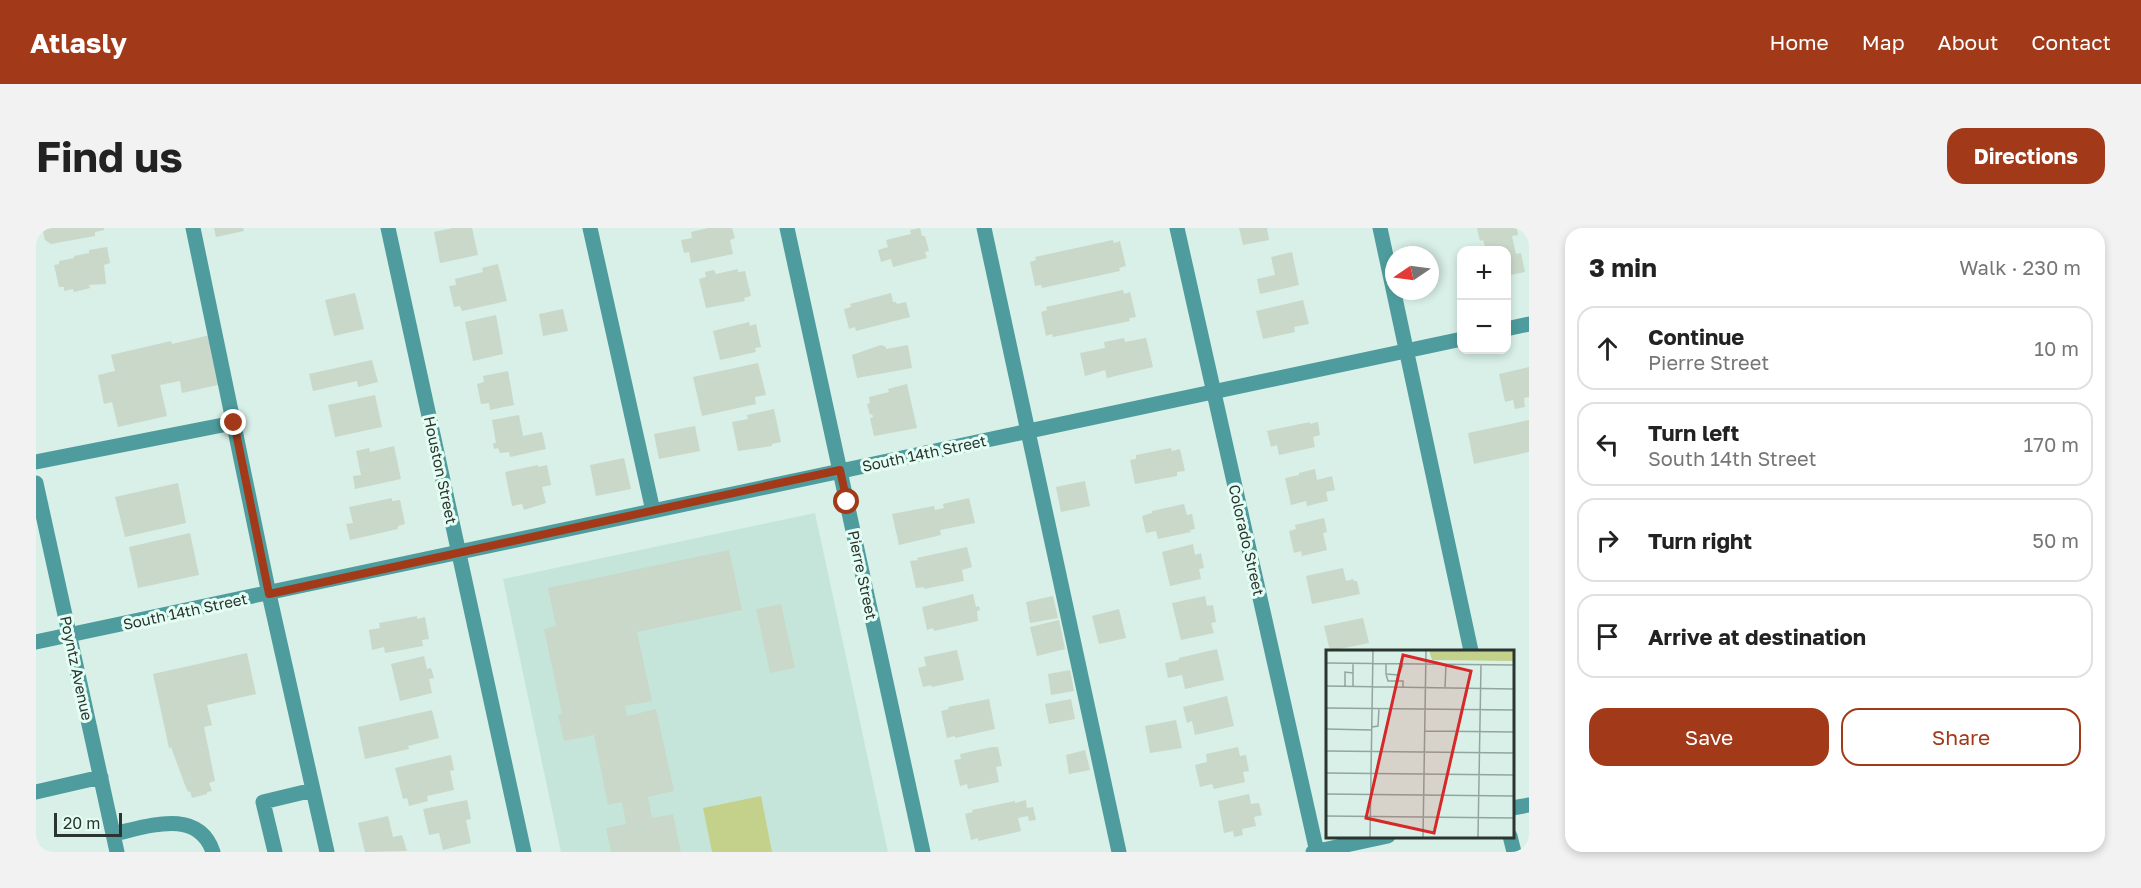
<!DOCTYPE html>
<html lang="en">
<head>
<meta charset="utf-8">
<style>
  :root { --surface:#fff; --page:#f2f2f2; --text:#222; --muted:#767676; --line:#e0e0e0; --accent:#a23a1a }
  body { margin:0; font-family:"Golos Text",sans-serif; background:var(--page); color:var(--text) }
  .controls { position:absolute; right:18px; top:18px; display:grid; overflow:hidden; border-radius:12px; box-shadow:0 3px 9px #0003 }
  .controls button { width:54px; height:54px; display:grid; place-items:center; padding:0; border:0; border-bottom:2px solid var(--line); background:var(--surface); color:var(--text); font:30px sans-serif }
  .compass { position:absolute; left:1349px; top:18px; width:54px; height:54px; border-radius:50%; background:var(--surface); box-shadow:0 3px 9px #0003; rotate:257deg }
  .scale { position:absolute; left:18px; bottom:15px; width:68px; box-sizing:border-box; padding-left:6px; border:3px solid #2a3430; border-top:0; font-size:16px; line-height:21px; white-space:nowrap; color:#2a3430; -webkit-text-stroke:4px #e5fef4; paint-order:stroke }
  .stop { position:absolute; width:18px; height:18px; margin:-14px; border:4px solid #a23a1a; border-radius:50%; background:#fff }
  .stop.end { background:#a23a1a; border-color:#fff; box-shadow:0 2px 6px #0008 }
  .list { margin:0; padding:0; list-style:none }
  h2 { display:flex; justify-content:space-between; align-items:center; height:78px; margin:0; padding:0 24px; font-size:26px }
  h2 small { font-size:20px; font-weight:400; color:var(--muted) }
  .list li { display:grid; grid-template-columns:39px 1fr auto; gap:18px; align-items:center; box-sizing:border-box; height:84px; margin:0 12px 12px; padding:0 12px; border:2px solid var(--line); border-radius:18px }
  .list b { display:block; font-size:22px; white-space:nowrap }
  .list p { margin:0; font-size:20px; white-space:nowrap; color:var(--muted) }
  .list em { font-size:20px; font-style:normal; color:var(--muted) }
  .actions { display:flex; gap:12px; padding:18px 24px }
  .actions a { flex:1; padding:14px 0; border:2px solid var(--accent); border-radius:18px; text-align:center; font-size:21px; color:var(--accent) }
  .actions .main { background:var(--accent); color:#fff }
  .icon { flex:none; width:33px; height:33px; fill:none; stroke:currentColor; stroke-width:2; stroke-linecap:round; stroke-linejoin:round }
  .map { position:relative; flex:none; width:1493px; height:624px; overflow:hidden; border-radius:18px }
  header { display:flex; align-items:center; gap:36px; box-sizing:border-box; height:84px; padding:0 30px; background:var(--accent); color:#fff }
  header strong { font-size:28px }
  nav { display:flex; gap:33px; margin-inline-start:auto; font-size:21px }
  .intro { display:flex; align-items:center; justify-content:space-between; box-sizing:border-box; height:144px; padding:0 36px }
  h1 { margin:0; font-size:42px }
  .button { padding:15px 27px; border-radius:18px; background:var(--accent); color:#fff; font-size:21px; font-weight:700 }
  main { display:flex; gap:36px; padding:0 36px }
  aside { flex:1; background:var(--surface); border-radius:18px; box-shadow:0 3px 9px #0003 }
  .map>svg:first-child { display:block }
  .built { fill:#c6e5da }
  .green { fill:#c4d18b }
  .building { fill:#c9d8c8 }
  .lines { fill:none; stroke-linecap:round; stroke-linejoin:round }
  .minor { stroke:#4e9c9d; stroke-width:15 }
  .route { stroke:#a23a1a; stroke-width:8 }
  .labels { text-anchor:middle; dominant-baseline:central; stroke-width:6; stroke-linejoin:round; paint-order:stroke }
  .street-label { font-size:15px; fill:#2a3430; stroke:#e5fef4 }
  .inset-road { fill:none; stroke:#92a59e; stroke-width:1.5 }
  .view { fill:#d62828; fill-opacity:0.15; stroke:#d62828; stroke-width:3 }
  .inset-edge { fill:none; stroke:#2a3430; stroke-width:3 }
</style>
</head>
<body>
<header>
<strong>Atlasly</strong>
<nav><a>Home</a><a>Map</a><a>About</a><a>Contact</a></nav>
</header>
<div class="intro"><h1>Find us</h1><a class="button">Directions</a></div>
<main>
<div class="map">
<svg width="1493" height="624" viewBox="0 0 1493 624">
  <rect width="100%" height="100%" fill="#d8f0e7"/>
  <path class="built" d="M779 285 852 624H525L467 351Z"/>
  <path class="green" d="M725 568 736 624H676L667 580Z"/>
  <path class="building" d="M10 0H68V2L59 4V8L15 16 9 12 7 4Z
    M178 0H207L208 3 180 9Z
    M417 0H436L442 27 404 35 398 4Z
    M672 0H696L699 10 694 12 697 26 655 35 653 24 648 25 645 12 656 10 655 4Z
    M884 0 886 8H889L893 23 889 24 891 30 857 39 855 31 845 34 842 22 852 19 850 12 875 6 874 2Z
    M1203 0H1231L1233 12 1207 17Z
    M1441 0H1481L1482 7 1476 8 1480 26 1485 25 1489 44 1470 48V22H1450L1447 12 1444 13Z
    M1077 12 1078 15 1084 13 1090 38 1083 40 1084 43 1006 60 1005 57 999 58 994 34 1000 32 999 29Z
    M71 19 74 35 68 37 70 56 53 57 54 60 38 64 37 61 28 63V59H23L18 37 23 36V33L38 30V28L53 25V22Z
    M1256 24 1263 57 1224 66 1221 51 1239 47 1235 29Z
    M462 36 471 73 426 83 424 78 418 79 413 58 420 57 419 51 447 44 446 40Z
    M702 41V44L709 43 715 68 708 70 709 73 670 80 663 51 670 49 669 44 678 42 680 46Z
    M1087 62 1088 66 1094 64 1100 89 1093 90 1094 93 1017 109 1016 106 1010 108 1005 84 1011 82 1010 79Z
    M319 65 328 101 298 108 289 72Z
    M855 65 857 74H860L861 76 870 74 874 89 820 103 819 99 813 101 808 81 815 79 814 76Z
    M1267 72 1273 96 1258 99 1259 104 1227 111 1220 83Z
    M527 81 532 103 507 108 503 86Z
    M460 87 467 126 437 133 429 94Z
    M713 94 714 98 720 96 725 119 719 120 720 124 684 132 677 103Z
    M174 107 186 156 146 165 144 153 124 157 131 188 82 199 76 174 68 176 62 147 79 143 75 127 135 113 136 116Z
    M1088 110 1089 114 1110 110 1117 139 1071 150 1069 142 1049 148 1044 125 1069 120 1068 114Z
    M845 117 850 119V121L872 117 876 140 821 150 816 127Z
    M336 132 342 154 322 159 321 153 277 163 273 146Z
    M722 135 730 167 719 169 720 176 666 188 657 149Z
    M1493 139V169L1488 170 1489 179 1479 181 1477 172 1469 174 1463 146Z
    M472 143 478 177 454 182 453 175 445 176 441 156 448 154 447 148Z
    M871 156 881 200 838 208 834 190 837 189 836 186 834 187 831 176 834 175 833 169 853 164 852 161Z
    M339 167 346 199 299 209 292 177Z
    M738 181 745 214 736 216V218L702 223 696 194 712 191 711 187Z
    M483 187 487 208 506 204 510 221 474 229 473 224 464 225 462 220 458 221 457 215H460L456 192Z
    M1493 192V224L1438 236 1432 205Z
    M1274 194V196L1282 194 1284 207 1277 209 1279 219 1243 227 1241 217 1235 219 1231 203Z
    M659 198 664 223 623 231 618 206Z
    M358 218 365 251 319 261 317 248 325 247 320 223 333 220 334 224Z
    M1135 220 1136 223 1144 221 1149 243 1141 244V248L1099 256 1094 232 1100 231V227Z
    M588 230 595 261 560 268 554 237Z
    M502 237V239L511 237 515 257 506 259 510 275 488 282 486 276 476 278 469 244Z
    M1279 241 1281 252 1296 248 1299 262 1290 264 1292 273 1271 278 1270 273 1255 277 1249 250 1263 247V245Z
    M1049 253 1054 278 1025 284 1020 259Z
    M142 255 150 295 89 309 79 269Z
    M356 270V273L364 272 369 296 362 298V301L314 312 310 296 317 295 313 279Z
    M933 270 939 295 904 302 905 307 863 317 856 286 898 278 899 282 908 280 907 276Z
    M1148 276 1151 287 1156 286 1159 301 1154 302 1155 304 1122 311 1120 303 1110 305 1106 288 1116 285V283Z
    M1288 290 1291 304 1287 305 1291 322 1266 328 1265 323 1258 325 1253 303 1260 301 1259 297Z
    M154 305 163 347 102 360 93 319Z
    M1157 316 1159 327 1165 325 1168 340 1163 341 1165 351 1134 358 1126 324Z
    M931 319 936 339 926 342 928 353 888 361V359L880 360 874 333 882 332 881 330Z
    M693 322 706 382 601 404 616 473 589 478 591 488 620 481 638 563 612 569 616 590 637 586 645 624H575L570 600 590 596 586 574 572 577 558 507 528 513 522 487 526 486 508 401 520 398 512 360Z
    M1307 340 1310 353 1318 351V353H1321L1324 366 1276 376 1270 348Z
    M937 366 940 379 943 378 944 382 941 383 942 393 898 403 897 400 891 402 886 379Z
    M1017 368 1022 390 994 395 990 374Z
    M1169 368 1171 378 1177 377 1180 394 1175 395 1178 405 1145 412 1136 375Z
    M745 376 759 440 734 445 720 381Z
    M1083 381 1090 410 1063 416 1056 388Z
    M381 388V391L389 389 393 411 386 412 387 418 349 425 348 419 336 422 333 402 344 400 343 395Z
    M1327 390 1333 415 1294 423 1288 398Z
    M1023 392 1029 421 1001 428 994 399Z
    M1181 421 1188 452 1149 461 1146 447 1132 450 1129 435 1143 432V430Z
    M921 422 928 452 896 459 895 457 887 459 882 440 890 438 888 429Z
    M211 425 220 466 171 477 176 497 168 499 179 553 173 555 176 563 171 564V566L156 570 154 563 152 564 149 557 135 519 133 520 117 446Z
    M388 428 391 441 395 440 398 450 393 451 396 465 364 473 355 436Z
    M1034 442 1038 463 1015 467 1012 446Z
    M1191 468 1198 498 1159 507 1156 493 1151 495 1147 479Z
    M953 471 959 501 919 510V508L911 510 905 483 913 481 912 479Z
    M1035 471 1039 491 1013 496 1009 476Z
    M396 482 403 510 372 518 373 521 329 531 322 499Z
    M1140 492 1146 520 1114 525 1109 498Z
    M956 519H962L966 538 960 539 963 554 932 561 931 556 924 558 918 532 925 531 924 526Z
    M1202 519 1204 528 1210 527 1213 543 1207 544 1209 554 1178 561 1176 556 1164 559 1159 537 1171 534 1170 526Z
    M1049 522 1054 542 1033 546 1030 527Z
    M415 527 418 542 414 543 418 562 391 568 392 573 373 578 371 570 367 571 359 540Z
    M1213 566 1215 576 1223 575 1226 587 1218 589 1220 598 1206 601 1207 607 1198 609 1197 603 1188 605 1182 573Z
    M431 572 435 591 430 592 435 615 407 622 403 605 393 607 387 581Z
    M990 572 991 580 997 579 1000 592 993 593 992 588 982 590 985 603 942 613V610L935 612 929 586 937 584 936 582 979 573V575Z
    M352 588 357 609 366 607 371 623 329 624 322 595Z"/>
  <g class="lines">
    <path class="minor" d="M157 0 233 366 291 624
      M352 0 488 624
      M554 0 617 283
      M751 0 887 624
      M948 0 1083 624
      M1141 0 1281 624
      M1344 0 1435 423
      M1470 101 1493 96
      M0 234 197 195
      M0 255 81 624
      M0 414 1426 111
      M0 564 65 549
      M1476 580 1493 577
      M77 606C111 599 162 579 177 624
      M1474 608 1478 624
      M239 624 227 574 277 562
      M1277 624 1352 608"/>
  </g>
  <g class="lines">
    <path class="route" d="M198 195 233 366 804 242 811 274"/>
  </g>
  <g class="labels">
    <g class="street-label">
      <text transform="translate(888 225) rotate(-12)">South 14th Street</text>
      <text transform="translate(405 242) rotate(78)">Houston Street</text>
      <text transform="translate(1211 312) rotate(77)">Colorado Street</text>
      <text transform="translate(827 347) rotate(78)">Pierre Street</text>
      <text transform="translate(149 383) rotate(-12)">South 14th Street</text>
      <text transform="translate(41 440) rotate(78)">Poyntz Avenue</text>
    </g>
  </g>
  <g transform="translate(1290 422)">
    <rect width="188" height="188" fill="#d8f0e7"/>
    <path d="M103 0H187V11L106 10Z" fill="#c4d18b"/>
    <path class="inset-road" d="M0 13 188 15M60 14V24L73 25 77 14M60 24 62 31H77V37M0 36 188 39M27 36V14M19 37V22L27 23M119 37 120 15M0 58 188 60M46 77 52 76 53 58M0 79 46 80M99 81 188 82M0 101 188 103M0 123 188 125M0 144 188 146M0 166 188 168M44 187 47 0M97 187 100 0M152 187 155 15"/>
    <path class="view" d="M77 5 145 21 108 183 40 168Z"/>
    <rect width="188" height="188" class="inset-edge"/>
  </g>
</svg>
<div class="controls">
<button>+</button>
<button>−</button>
</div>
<svg class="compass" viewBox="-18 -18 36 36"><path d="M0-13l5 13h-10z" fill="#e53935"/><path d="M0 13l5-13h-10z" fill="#767676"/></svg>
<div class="scale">20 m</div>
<div class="stop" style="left:811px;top:274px"></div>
<div class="stop end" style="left:198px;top:195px"></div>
</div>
<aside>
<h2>3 min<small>Walk · 230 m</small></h2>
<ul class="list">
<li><svg class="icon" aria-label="ahead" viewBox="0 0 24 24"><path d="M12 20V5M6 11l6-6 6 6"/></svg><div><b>Continue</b><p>Pierre Street</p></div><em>10 m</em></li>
<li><svg class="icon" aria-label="left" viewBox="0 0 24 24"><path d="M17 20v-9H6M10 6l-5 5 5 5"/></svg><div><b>Turn left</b><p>South 14th Street</p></div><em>170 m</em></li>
<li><svg class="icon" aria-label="right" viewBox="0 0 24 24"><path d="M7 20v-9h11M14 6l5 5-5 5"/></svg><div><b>Turn right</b></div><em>50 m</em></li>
<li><svg class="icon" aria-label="arrive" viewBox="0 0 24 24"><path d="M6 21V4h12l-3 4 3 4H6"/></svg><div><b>Arrive at destination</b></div></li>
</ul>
<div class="actions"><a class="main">Save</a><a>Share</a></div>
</aside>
</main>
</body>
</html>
